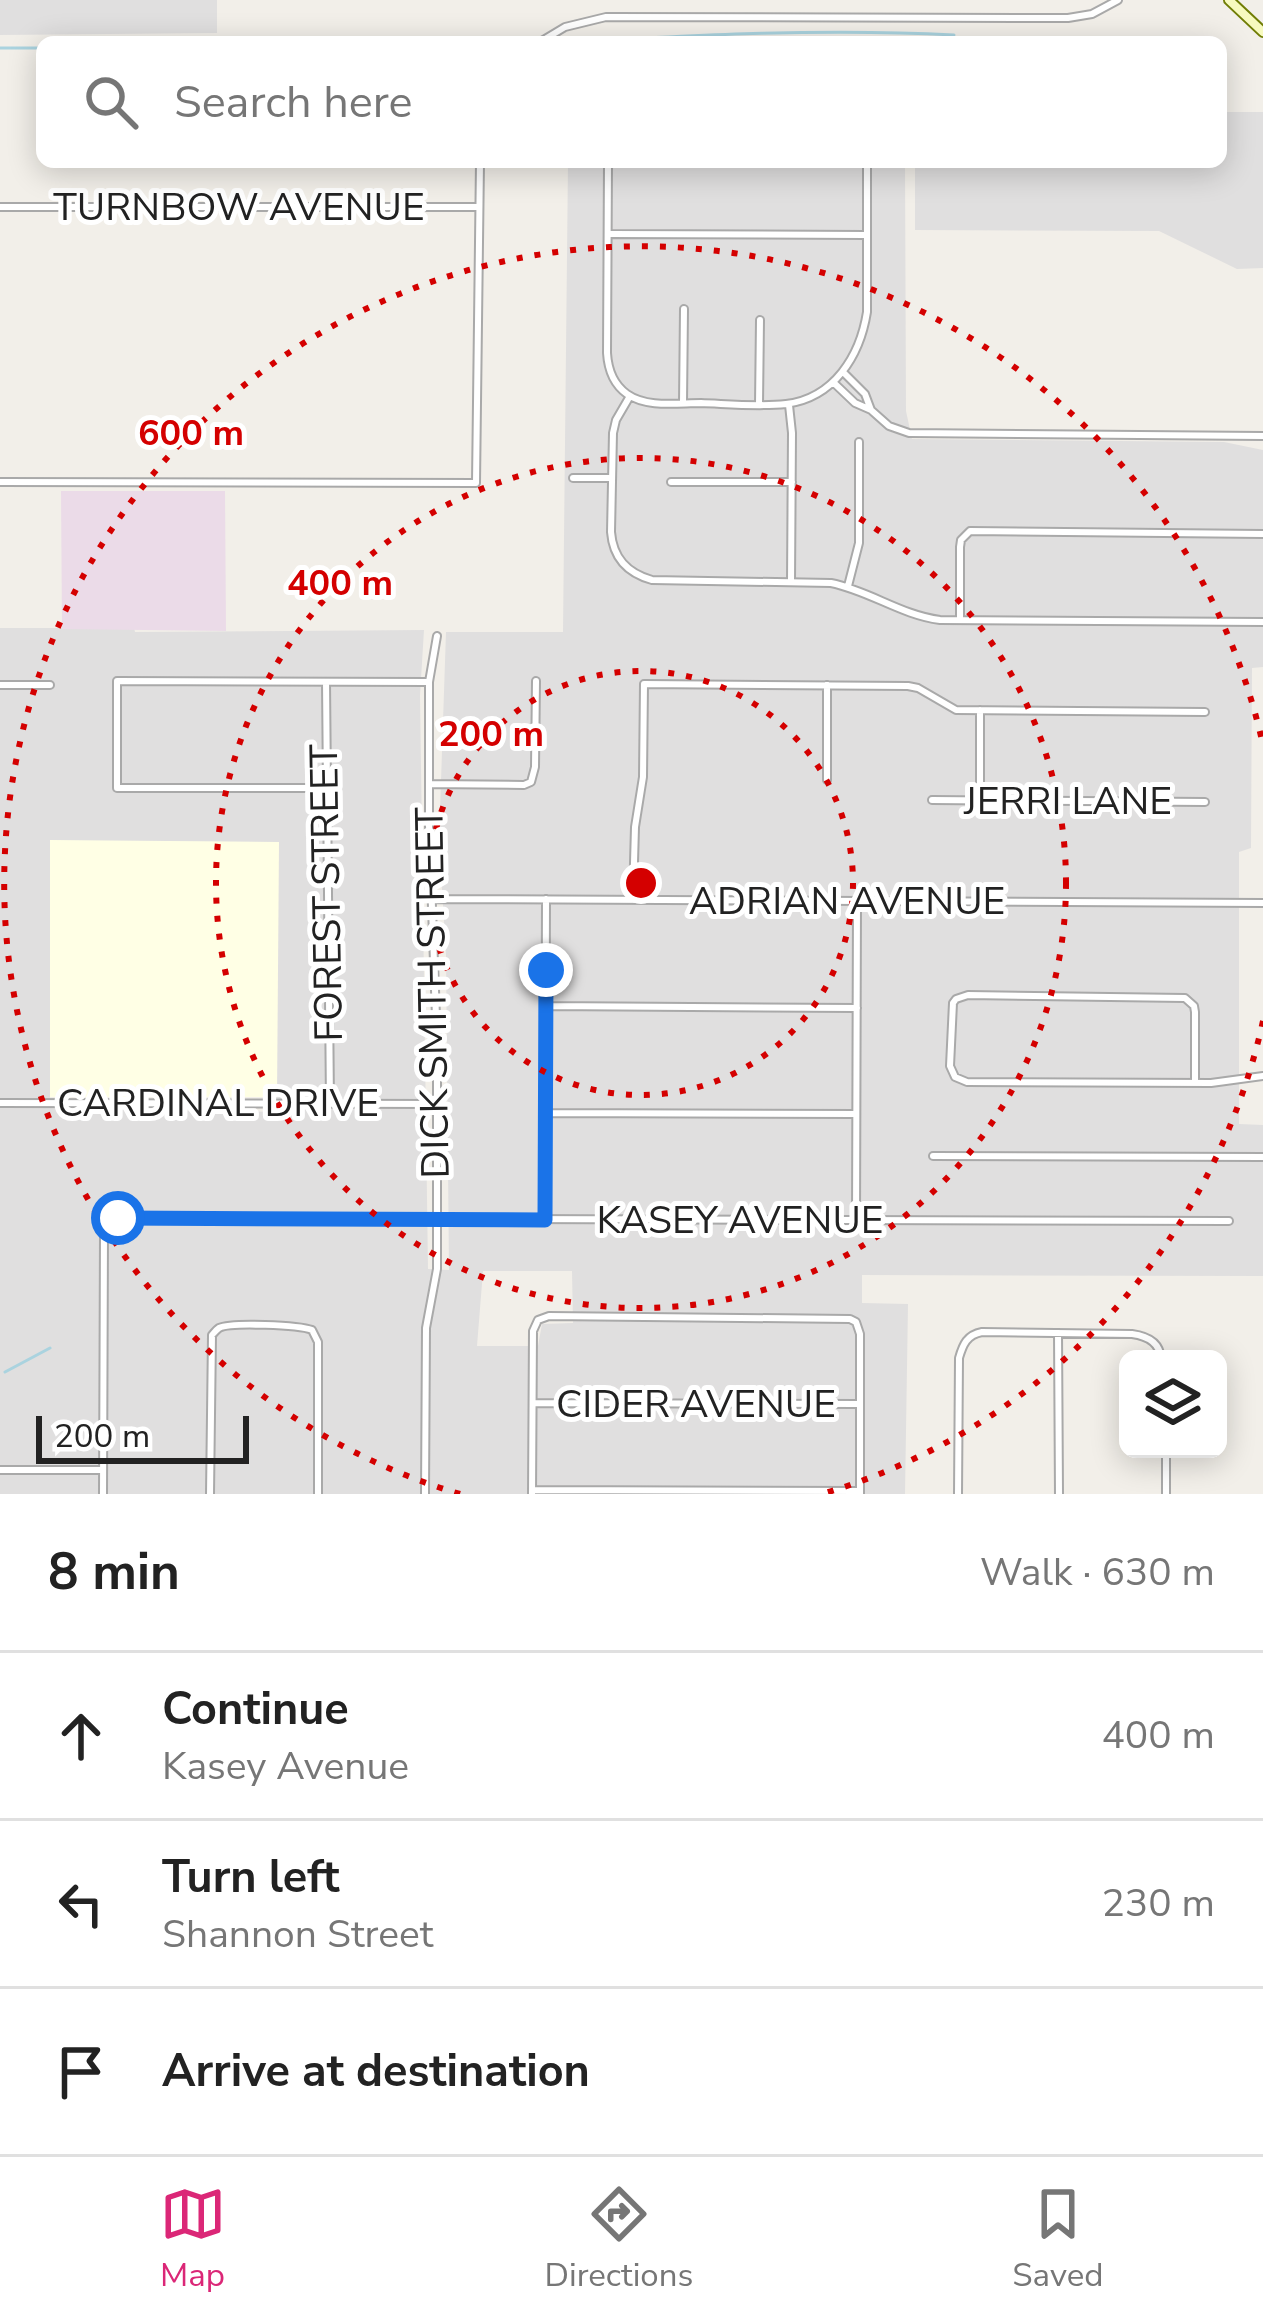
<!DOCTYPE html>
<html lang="en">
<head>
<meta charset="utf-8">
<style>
  :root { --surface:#fff; --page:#f6f6f6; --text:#222; --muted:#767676; --line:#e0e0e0; --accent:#db2777 }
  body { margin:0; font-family:"Nunito Sans",sans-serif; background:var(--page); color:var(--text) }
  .controls { position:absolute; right:36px; bottom:36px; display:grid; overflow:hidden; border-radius:18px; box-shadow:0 6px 30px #0003 }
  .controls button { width:108px; height:108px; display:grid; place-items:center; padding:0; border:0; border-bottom:3px solid var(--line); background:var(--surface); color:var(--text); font:60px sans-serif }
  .scale { position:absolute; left:36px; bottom:30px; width:213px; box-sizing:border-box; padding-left:12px; border:6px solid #222; border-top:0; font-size:33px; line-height:42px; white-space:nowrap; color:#222; -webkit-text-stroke:9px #fff; paint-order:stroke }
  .stop { position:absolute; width:36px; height:36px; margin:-27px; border:9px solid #1a73e8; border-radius:50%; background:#fff }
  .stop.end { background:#1a73e8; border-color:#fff; box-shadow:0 3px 12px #0008 }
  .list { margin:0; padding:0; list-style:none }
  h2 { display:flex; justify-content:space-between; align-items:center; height:156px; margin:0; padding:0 48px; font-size:51px }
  h2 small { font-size:39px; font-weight:400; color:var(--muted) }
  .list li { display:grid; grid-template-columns:78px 1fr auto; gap:36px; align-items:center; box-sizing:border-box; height:168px; padding:0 48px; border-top:3px solid var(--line) }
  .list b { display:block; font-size:45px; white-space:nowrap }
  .list p { margin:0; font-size:39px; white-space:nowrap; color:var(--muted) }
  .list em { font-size:39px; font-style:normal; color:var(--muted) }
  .icon { flex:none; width:66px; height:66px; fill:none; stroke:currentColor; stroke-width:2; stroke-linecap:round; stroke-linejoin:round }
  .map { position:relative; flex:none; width:1263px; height:1494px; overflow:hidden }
  .search { position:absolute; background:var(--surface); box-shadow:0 6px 30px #0003; left:36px; right:36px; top:36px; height:132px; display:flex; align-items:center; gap:30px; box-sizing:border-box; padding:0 42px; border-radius:18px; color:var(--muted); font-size:45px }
  .sheet { height:660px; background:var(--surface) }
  nav { display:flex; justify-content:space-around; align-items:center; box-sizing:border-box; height:168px; border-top:3px solid var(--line); background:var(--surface); font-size:33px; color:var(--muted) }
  nav a { display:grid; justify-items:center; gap:6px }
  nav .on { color:var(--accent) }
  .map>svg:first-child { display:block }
  .residential { fill:#e0dfdf; fill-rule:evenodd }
  .industrial { fill:#ebdbe8 }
  .education { fill:#ffffe5 }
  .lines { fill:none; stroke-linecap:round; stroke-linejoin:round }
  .stream { stroke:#aad3df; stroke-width:3 }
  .street-casing { stroke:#a9a9a9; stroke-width:10 }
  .secondary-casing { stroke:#707d05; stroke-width:12 }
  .street { stroke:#fff; stroke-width:6 }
  .secondary { stroke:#f7fabf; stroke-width:8 }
  .route { stroke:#1a73e8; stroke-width:15 }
  .ring { fill:none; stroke:#d40000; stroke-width:6; stroke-dasharray:6 12 }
  .labels { text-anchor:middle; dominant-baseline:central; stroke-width:10; stroke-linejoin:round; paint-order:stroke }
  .street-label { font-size:39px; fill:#222; stroke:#fff }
  .centre { fill:#d40000; stroke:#fff; stroke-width:6 }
  .ring-label { font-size:36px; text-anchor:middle; font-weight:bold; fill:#d40000; stroke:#fff; stroke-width:10; stroke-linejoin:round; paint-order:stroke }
</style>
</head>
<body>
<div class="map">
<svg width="1263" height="1494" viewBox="0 0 1263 1494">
  <rect width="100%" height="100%" fill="#f2efe9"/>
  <path class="residential" d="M0 0H217V33L0 35Z
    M1221 112H1263V268L1237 269 1159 231 915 230V162H1221Z
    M568 162H905L906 411 912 439 1224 442 1263 450V667L1252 668 1251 848 1239 852V1124L1263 1125V1276L862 1275V1303L908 1304 905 1494H0V628H134L135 632 424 630 420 695 428 1269 449 1270 446 954 439 841 446 632H563ZM50 841 278 842 276 1112 50 1108ZM483 1271H572L573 1323 542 1324 538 1346H477Z"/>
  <path class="industrial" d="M61 491H225L226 631 62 629Z"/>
  <path class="education" d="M50 840 279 842 277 1097H50Z"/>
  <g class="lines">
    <path class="stream" d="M569 42C697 35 826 28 954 35
      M0 48H42
      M5 1372 50 1348"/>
    <g class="street-casing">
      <path id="street" d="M540 42 565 27 606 17 1068 18 1092 14 1118 0
        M608 162 607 353C608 369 613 384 627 394 647 408 677 403 701 403 728 404 759 407 786 404 834 398 860 356 867 312V162
        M0 207H479
        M611 234 865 235
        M844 373 865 394 871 410
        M834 383 855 403 871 410 889 426 909 433 1263 436
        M630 396 616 420 613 433 611 532C613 558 627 573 652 580L831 583C870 591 901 615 940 620L1263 622
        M683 403 684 309
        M759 404 760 320
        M789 405 792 433 791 582
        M573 478H612
        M0 482 476 483 480 162
        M671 482H792
        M848 586 859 543V442
        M960 620V547L961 540 970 531 1263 534
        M326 682 330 1104
        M0 685H50
        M827 780V685
        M429 784 524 785 531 782 535 767 536 681
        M325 788H117V681L429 682
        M932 800 1205 802
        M980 801V710
        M633 898 635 827 643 777 644 684 908 686 918 688 956 710 1205 712
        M433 899 1263 903
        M546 1006 857 1008
        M1195 1082V1012L1194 1006 1185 998 968 995 956 999 953 1003 950 1066 955 1077 967 1082 1211 1083 1263 1076
        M0 1103 436 1104
        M546 1113 856 1114
        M933 1156 1263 1157
        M545 1219 546 899
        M856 1220 857 902
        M1058 1333 1059 1494
        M534 1403 860 1404
        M0 1470H103
        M534 1490 860 1491
        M103 1494 104 1234 108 1223 118 1218 1229 1221
        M210 1494 212 1335C214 1333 216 1330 219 1328 231 1322 299 1325 312 1330L318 1342V1494
        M425 1494 426 1328 437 1269V1044L429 826V682L437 636
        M532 1494 533 1331 538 1320 549 1316 850 1319 856 1322 860 1334V1494
        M958 1494 959 1358C963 1344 967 1335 982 1332L1132 1334C1147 1336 1160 1342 1161 1359
        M1166 1494V1449"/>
    </g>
    <g class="secondary-casing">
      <path id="secondary" d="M1229 0 1263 32"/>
    </g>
    <use href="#street" class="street"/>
    <use href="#secondary" class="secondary"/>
  </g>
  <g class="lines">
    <path class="route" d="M118 1218 545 1220 546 970"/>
  </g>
  <g class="ring">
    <circle cx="641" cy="883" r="212"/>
    <circle cx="641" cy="883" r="425"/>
    <path d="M1263 1021A637 637 0 0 1 822 1494M460 1494A637 637 0 1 1 1263 745"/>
  </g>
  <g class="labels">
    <g class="street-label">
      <text x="239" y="207">TURNBOW AVENUE</text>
      <text x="1068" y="801">JERRI LANE</text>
      <text transform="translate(327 893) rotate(-91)">FOREST STREET</text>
      <text x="847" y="901">ADRIAN AVENUE</text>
      <text transform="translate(433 993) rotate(-91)">DICK SMITH STREET</text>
      <text x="218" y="1103">CARDINAL DRIVE</text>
      <text x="740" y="1220">KASEY AVENUE</text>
      <text x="696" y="1404">CIDER AVENUE</text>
    </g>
  </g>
  <circle cx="641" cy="883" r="18" class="centre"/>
  <g class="ring-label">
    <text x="191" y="445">600 m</text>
    <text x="340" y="595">400 m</text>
    <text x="491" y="746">200 m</text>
  </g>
</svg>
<div class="controls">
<button><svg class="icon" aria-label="layers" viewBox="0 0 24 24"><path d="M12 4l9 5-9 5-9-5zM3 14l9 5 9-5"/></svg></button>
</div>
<div class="scale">200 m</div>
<div class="stop" style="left:118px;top:1218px"></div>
<div class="stop end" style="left:546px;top:970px"></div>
<div class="search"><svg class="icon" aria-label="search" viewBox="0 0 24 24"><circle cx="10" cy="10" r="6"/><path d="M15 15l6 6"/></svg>Search here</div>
</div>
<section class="sheet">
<h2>8 min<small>Walk · 630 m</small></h2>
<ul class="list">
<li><svg class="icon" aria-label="ahead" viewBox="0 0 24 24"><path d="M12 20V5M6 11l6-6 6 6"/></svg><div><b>Continue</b><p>Kasey Avenue</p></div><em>400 m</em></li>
<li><svg class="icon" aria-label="left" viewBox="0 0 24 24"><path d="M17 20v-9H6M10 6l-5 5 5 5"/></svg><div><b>Turn left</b><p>Shannon Street</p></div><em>230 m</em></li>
<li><svg class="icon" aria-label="arrive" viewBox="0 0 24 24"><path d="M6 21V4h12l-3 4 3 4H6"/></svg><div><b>Arrive at destination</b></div></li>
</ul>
</section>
<nav>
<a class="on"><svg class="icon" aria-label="map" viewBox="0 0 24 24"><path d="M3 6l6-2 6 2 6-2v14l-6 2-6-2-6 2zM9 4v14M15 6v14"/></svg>Map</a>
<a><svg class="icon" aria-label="directions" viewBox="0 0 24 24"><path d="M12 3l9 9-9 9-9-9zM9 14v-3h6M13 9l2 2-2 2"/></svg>Directions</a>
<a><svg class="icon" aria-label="saved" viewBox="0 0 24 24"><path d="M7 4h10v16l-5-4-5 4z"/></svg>Saved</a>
</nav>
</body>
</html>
